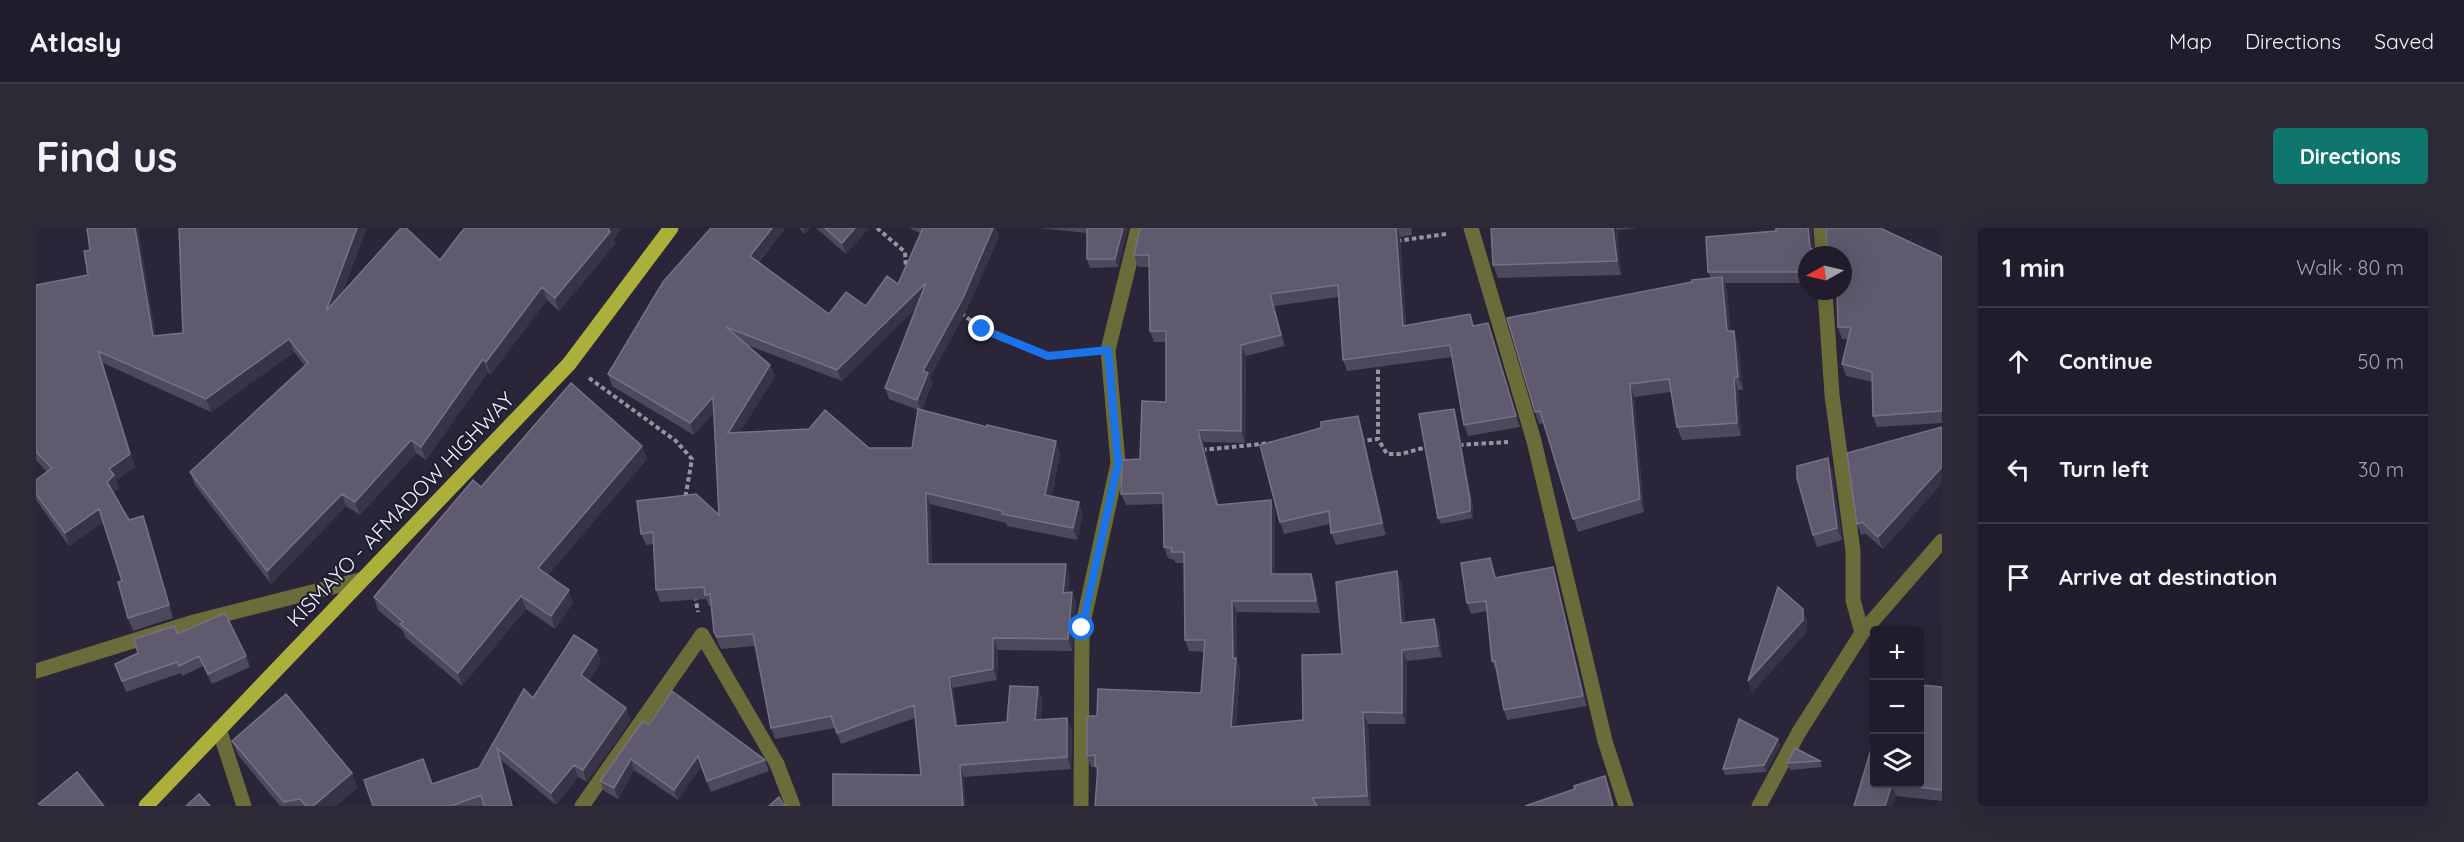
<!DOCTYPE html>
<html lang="en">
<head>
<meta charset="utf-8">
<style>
  :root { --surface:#201c2b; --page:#2d2937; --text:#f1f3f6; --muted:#a2a1a9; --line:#3d3a47; --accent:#0f766e }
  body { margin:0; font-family:Quicksand,sans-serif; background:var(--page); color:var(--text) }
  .controls { position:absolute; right:18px; bottom:18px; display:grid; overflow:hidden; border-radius:6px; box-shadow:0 6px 24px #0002 }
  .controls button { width:54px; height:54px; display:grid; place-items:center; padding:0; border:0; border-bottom:2px solid var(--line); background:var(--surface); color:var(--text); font:30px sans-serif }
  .compass { position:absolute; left:1762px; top:18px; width:54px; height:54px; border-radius:50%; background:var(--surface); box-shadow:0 6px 24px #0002; rotate:262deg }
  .stop { position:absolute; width:18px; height:18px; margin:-14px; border:4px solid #1a73e8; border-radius:50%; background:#fff }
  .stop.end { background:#1a73e8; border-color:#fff; box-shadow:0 2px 6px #0008 }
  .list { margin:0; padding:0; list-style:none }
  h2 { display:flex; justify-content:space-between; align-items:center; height:78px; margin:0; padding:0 24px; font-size:26px }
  h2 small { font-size:20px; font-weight:400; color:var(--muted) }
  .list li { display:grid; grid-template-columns:39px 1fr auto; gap:18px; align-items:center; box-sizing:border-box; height:108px; padding:0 24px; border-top:2px solid var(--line) }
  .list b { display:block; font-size:22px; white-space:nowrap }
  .list em { font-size:20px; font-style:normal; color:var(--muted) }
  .icon { flex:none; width:33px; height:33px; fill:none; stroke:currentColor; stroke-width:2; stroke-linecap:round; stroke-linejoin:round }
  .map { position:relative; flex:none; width:1906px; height:578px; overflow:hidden; border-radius:6px }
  header { display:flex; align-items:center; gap:36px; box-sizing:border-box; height:84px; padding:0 30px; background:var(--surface); border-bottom:2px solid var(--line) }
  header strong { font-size:28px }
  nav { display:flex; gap:33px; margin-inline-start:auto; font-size:21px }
  .intro { display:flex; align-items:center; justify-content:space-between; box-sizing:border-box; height:144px; padding:0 36px }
  h1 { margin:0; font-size:42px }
  .button { padding:15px 27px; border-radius:6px; background:var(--accent); color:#fff; font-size:21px; font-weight:700 }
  main { display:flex; gap:36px; padding:0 36px }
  aside { flex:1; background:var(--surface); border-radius:6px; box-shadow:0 6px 24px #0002 }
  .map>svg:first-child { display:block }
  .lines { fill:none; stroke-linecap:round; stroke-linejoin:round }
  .path { stroke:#9693a3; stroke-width:4; stroke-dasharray:4.5 3; stroke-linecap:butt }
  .lane { stroke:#6a6d39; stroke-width:15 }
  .street { stroke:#6a6d39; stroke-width:15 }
  .primary { stroke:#abb03a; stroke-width:15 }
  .wall { fill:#4d495d; fill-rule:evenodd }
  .shaded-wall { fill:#383347 }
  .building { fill:#5f5a6e; stroke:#767284; stroke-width:1.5 }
  .route { stroke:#1a73e8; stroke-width:8 }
  .labels { text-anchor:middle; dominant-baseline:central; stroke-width:4.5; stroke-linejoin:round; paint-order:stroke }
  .street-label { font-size:21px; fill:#f1effc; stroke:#211c2f }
</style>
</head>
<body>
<header>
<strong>Atlasly</strong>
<nav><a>Map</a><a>Directions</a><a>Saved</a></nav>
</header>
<div class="intro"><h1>Find us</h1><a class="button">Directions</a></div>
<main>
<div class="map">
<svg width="1906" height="578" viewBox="0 0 1906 578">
  <rect width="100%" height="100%" fill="#2a2539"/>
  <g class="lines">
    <path class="path" d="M841 0 869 24 870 41
      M1361 13 1410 6
      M925 85 946 101 1012 128 1048 124
      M1342 134V211
      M553 150 640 213 656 231 649 271
      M1324 213 1342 211 1351 226H1365L1391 219
      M1423 217 1472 214
      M1166 222 1236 215
      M659 368 662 384"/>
    <path class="lane" d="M666 407 741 536 757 578"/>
    <path class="street" d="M1435 0 1498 213 1569 513 1590 578
      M1785 0 1787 27
      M1789 63 1796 167 1817 323V372L1826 405
      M0 443 158 394 324 352
      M183 501 208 578
      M546 578 666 407
      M1045 578 1046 400 1082 235 1072 122 1102 0
      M1723 578 1763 504 1826 405 1906 313"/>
    <path class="primary" d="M110 578 533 136 635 0"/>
  </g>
  <path class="wall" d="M51 0H102L119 108 147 105 143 0H331L306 65 404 32 578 12 579 16 523 83 511 72 455 146 452 144 390 232 380 225 324 287 310 278 235 356 159 257 154 244 269 138 258 124 175 184 67 135 99 239 80 252 83 260 77 265 93 292 112 300 137 390 97 403 92 390 86 353 67 294 33 318 0 272V252L11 244 0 232V57L52 47 54 22Z
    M675 0H749L723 34 793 86 830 78 862 56 884 5 873 0H959L963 9 931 81 894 149 896 156 886 182 1024 225 1016 268 1047 286 1041 312 971 298 970 295 894 276 896 336 1034 348 1032 364 1040 375 1036 423 962 422 961 452 917 460 922 498 971 494 1006 471 1005 492 1036 501 1035 541 928 549 885 547 879 490 805 516 799 500 739 511 735 500 719 418 685 421 682 415 678 404 675 378H673L670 371 624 374 620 362 618 316 610 317 605 306 683 287 678 184 658 207 576 158 572 146ZM880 80 849 160 853 171 882 182 876 220H833L704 204 739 148 734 137 711 117 806 153Z
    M763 0H774L769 6Z
    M780 0H833L810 26Z
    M1003 0H1092L1082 39 1054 40 1051 31V5Z
    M1104 0H1375L1376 7 1364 9 1370 98H1439L1456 107 1484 199 1432 208 1428 197 1416 129 1311 143 1307 132 1302 69 1238 78 1249 118 1210 128 1209 215 1167 214 1183 277 1235 272 1239 284V346H1275L1279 357 1284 385 1201 384V432L1204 442 1200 499 1267 492 1306 426 1366 355 1369 395 1398 391 1403 403 1406 429 1371 433 1370 496H1332L1335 578H1059L1061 545 1059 539H1055L1051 528 1061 488 1165 465 1169 424 1153 423 1149 412 1148 335H1140L1138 332 1132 330 1128 319 1127 276 1090 277 1085 266 1104 231 1130 174V114H1118L1114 103 1113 39H1102L1098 27Z
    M1455 0H1602L1581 2 1585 47 1462 50 1457 37Z
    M1775 1 1778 22 1784 25 1906 29V195L1841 199 1837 188 1836 154 1810 148 1806 136 1812 111H1806L1802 99 1807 27H1771V55H1689L1691 62 1694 103 1702 115 1707 162H1702L1705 208 1646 212 1641 199 1635 164 1598 169 1608 284 1542 304 1508 195 1503 196 1499 184 1675 50 1672 44Z
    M1420 187 1437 278V290L1405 296 1402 290Z
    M1322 188 1326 201 1350 307 1300 317 1295 305 1294 296 1248 306 1244 294 1285 200Z
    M1906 199V255L1847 321 1830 306 1825 307 1821 296Z
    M606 218 611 231 512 347 537 375 519 401 490 381 426 458 369 409 367 403 342 382 338 369 445 259Z
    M1796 242 1806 312 1781 319 1777 307Z
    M1454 330 1460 349 1517 339 1520 350 1551 478 1471 492 1468 482 1461 443H1460L1456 433 1451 383 1435 386 1431 375Z
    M139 398 142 406 210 428 214 439 176 456 167 438 146 448 145 445 90 464 79 436 102 425Z
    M565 434 553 453 595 492 551 554 542 549 520 577 465 532 477 578H337L443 540 497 470Z
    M1906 459V573L1860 568 1857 578H1818L1839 555Z
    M613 497 729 532 733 543 675 564 665 539 642 572 598 542 582 571 568 563 564 553Z
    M1742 511 1744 518 1730 544 1689 547 1687 541Z
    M196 513 316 545 321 560 300 578H244L202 527Z
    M1784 533 1786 539 1754 542 1751 535Z"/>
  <path class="shaded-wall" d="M99 0H102L122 121 117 108Z
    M321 0H331L294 96 290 83Z
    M573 0H586L578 12 579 16 523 83 519 70Z
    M736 0H749L718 39 714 28Z
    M767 0H774L769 6Z
    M819 0H833L810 26 806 15Z
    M957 0H959L963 9 931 81 894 149 896 156 886 184 881 172 887 143Z
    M1087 0H1092L1082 39 1079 31Z
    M1360 0H1361L1364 9 1371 110 1367 98Z
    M1577 0H1580L1581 2 1585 47 1581 33Z
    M1772 0H1776L1778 27 1774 20Z
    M1686 49 1691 62 1695 116 1691 103Z
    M890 55 894 67 806 153 801 142Z
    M506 59 511 72 455 146 450 134Z
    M1234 66 1238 78 1249 118 1245 107Z
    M1452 95 1456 107 1484 199 1480 188Z
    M1698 103 1702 115 1707 162 1702 149Z
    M253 111 258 124 175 184 170 171Z
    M1205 117 1210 128 1209 215 1205 203Z
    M62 123 99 239 80 252 83 260 76 267 71 254 73 241Z
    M447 131 452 144 390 232 385 219Z
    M734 137 739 148 696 217 692 205Z
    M1698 150 1702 162 1705 208 1701 195Z
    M1594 156 1598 169 1608 284 1604 271Z
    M677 169 681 181 658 207 654 195Z
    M1418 181 1420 187 1437 278V290L1434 283Z
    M1322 188 1326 201 1350 307 1346 295Z
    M1162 202 1167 214 1186 289 1181 277Z
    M375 212 380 225 324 287 319 274Z
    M1020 213 1024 225 1014 279 1009 267Z
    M606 218 611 231 507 353 502 340Z
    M1792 230 1796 242 1806 312 1801 300Z
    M1906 239V255L1847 321 1842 309Z
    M890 265 894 276 896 348 892 336Z
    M306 266 310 278 235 356 231 343Z
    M1235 272 1239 284V357L1235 346Z
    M1043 274 1047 286 1041 312 1037 300Z
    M63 281 68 294 33 318 29 305Z
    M107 288 112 300 137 390 133 377Z
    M1030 336 1034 348 1031 376 1027 365Z
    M1517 339 1520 350 1551 478 1547 468Z
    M1361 343 1366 355 1370 407 1365 395Z
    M1275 346 1279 357 1284 385 1280 373Z
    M533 362 537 375 519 401 515 388Z
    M1036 364 1040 375 1036 423 1032 411Z
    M485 368 490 381 426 458 422 445Z
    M1196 373 1201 384V432L1204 442 1199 511 1195 499 1197 430Z
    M1767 381 1771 393V404L1716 465 1712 453Z
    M1398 391 1403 403 1406 429 1402 418Z
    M957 410 962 422 961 452 957 441Z
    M561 422 565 434 549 459 545 447Z
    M1366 422 1371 433 1370 496 1366 485Z
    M913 449 917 460 924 510 920 498Z
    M1002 459 1006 471 1004 504 999 492Z
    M590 480 595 492 551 554 547 542Z
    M1327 484 1332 496 1335 578 1331 568Z
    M1031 490 1036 501 1035 541 1031 529Z
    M1742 511 1744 518 1730 544 1728 537Z
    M461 520 465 532 477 578H476Z
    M662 528 665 539 642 572 638 562Z
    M595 531 598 542 582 571 578 560Z
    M538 537 542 549 520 577 515 565Z
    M924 537 928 549 930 578H927Z
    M316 545 321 560 300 578H277Z
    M1569 548 1574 560 1578 578H1577Z
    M1856 556 1860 568 1857 578H1849Z"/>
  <path class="building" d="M51 0H99L117 108 147 105 143 0H321L290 83 365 0H370L404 32 423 7 429 0H573L572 1 574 4 519 70 506 59 450 134 447 131 385 219 375 212 319 274 306 266 231 343 154 244 272 135 253 111 170 171 62 123 94 226 73 241 78 247 71 254 93 292 107 288 133 377 92 390 82 354 86 353 63 281 29 305 0 266V252L16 240 0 224V57L52 47 48 23 54 22Z
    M675 0H736L714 28 793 86 810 64 830 78 851 48 862 56 887 0H957L927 70 887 143 892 145 881 172 849 160 890 55 801 142 690 99 734 137 692 205 773 201 789 182 833 220H876L882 181 951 199V197L1020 213 1009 267 1043 274 1037 300 966 286 967 283 890 265 892 336H1030L1027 365 1036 364 1032 411 957 410V441L913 449 920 498 971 494 974 458 1002 459 999 492 1031 490V529L924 537 927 578H797V546L885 547 878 477 801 505 795 488 735 500 717 406 681 409 678 404 674 366 669 367 668 359 620 362 617 304 605 306 601 273 660 266 683 287 677 169 654 195 572 146 627 54Z
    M789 0H819L806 15Z
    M1051 0H1087L1079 31H1051Z
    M1104 0H1360L1367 98 1434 86 1437 98 1452 95 1480 188 1428 197 1414 117 1307 132 1302 57 1234 66 1245 107 1205 117V203L1162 202 1181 277 1235 272V346H1275L1280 373H1196L1197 430H1200L1195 499 1267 492 1266 427 1306 426 1300 354 1361 343 1365 395 1398 391 1402 418 1366 422V485L1327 484 1331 568 1276 570 1281 578H1059L1062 538H1059V527L1051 528V488H1061L1062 461 1165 465 1169 412H1149L1148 324H1135L1136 320 1128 319 1127 265 1085 266 1086 232 1104 231 1106 173 1130 174V103H1114L1113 27H1098Z
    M1455 0H1577L1581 33 1457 37Z
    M1740 0H1772L1774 20 1784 25 1791 20 1790 0H1844L1906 29V183L1837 188 1836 144 1806 136 1815 99H1802L1801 63H1807V27H1771V44H1672L1670 9 1740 3Z
    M1686 49 1691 103H1698L1702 149 1698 150 1701 195 1641 199 1633 151 1594 156 1604 271 1537 291 1504 183 1499 184 1471 90 1656 54V52Z
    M535 155 606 218 502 340 533 362 515 388 485 368 422 445 364 396 367 394 338 369 437 252 445 259Z
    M1418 181 1434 272V283L1402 290 1383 186Z
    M1322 188 1346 295 1295 305 1293 283 1244 294 1224 217 1285 200V194Z
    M1906 199V239L1842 309 1826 294 1821 296 1811 225Z
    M1792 230 1801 300 1777 307 1761 250V238Z
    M1454 330 1459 350 1517 339 1547 468 1468 482 1459 433H1456L1450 373 1431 375 1425 335Z
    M1742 359 1767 381V392L1712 453Z
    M189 385 210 428 172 446 163 428 143 438 141 434 86 453 79 436 102 425 98 411 139 398 141 406Z
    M538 407 561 422 545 447 590 480 547 542 538 537 515 565 461 520 476 578H448L445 567 415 578H337L328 552 387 531 396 556 443 540 488 461 497 470Z
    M1884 457 1906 459V562L1856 556 1849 578H1818L1837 515H1839V555H1884Z
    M636 463 729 532 671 553 662 528 638 562 595 531 578 560 564 553 607 493 613 497Z
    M250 466 316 545 277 578H270L264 571 248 574 196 513Z
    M1703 491 1742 511 1728 537 1687 541Z
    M1759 520 1784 533 1751 535Z
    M41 544 68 578H0Z
    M1569 548 1577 578H1489L1539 561 1538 558Z
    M163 566 174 578H150Z
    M743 569 747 576 752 578H733Z"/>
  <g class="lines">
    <path class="route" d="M946 101 1012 128 1072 122 1082 235 1046 400"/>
  </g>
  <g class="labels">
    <g class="street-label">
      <text transform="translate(364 281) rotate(-46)">KISMAYO - AFMADOW HIGHWAY</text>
    </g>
  </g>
</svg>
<div class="controls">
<button>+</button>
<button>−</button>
<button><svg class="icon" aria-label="layers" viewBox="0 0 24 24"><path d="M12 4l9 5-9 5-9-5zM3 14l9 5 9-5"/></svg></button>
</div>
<svg class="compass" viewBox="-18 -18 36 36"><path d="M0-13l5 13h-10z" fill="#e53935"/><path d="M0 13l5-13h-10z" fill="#a2a1a9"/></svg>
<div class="stop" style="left:1046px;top:400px"></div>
<div class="stop end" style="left:946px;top:101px"></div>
</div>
<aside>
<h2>1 min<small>Walk · 80 m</small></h2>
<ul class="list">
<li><svg class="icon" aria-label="ahead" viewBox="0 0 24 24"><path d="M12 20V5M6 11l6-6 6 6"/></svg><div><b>Continue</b></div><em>50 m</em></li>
<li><svg class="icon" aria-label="left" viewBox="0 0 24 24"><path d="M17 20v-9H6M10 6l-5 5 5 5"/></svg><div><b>Turn left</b></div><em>30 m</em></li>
<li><svg class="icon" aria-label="arrive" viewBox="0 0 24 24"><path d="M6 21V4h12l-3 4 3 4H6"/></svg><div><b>Arrive at destination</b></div></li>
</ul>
</aside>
</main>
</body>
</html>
